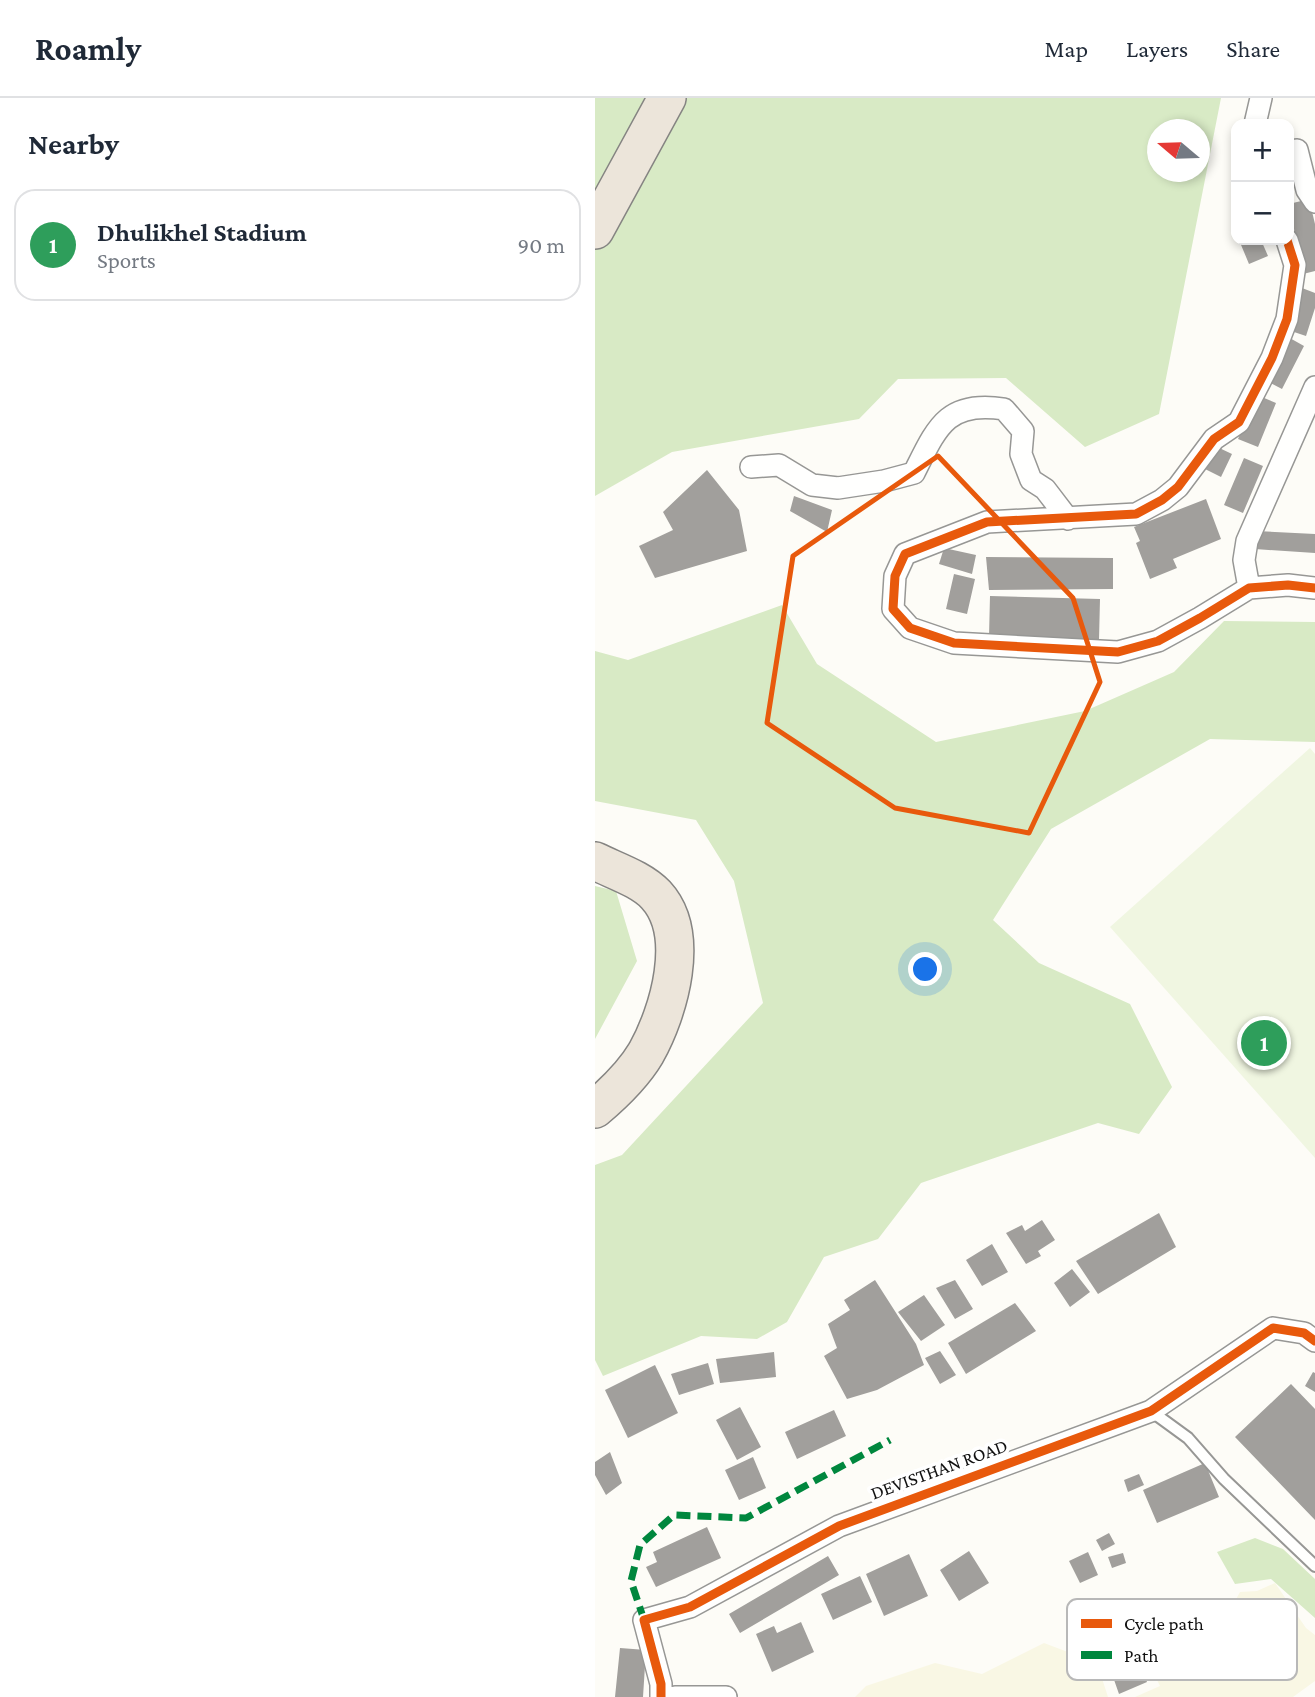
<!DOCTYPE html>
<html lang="en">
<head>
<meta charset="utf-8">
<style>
  :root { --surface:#fff; --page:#f2f2f3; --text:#1f2937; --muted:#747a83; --line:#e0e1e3; --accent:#646362 }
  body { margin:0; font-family:"Crimson Pro",serif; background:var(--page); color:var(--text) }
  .controls { position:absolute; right:21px; top:21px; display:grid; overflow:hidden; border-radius:14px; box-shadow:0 4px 10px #0003 }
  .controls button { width:63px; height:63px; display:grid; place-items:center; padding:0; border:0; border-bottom:2px solid var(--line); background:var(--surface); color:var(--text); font:35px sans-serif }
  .compass { position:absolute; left:552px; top:21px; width:63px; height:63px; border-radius:50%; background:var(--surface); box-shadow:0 4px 10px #0003; rotate:289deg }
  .you { position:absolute; left:331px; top:872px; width:24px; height:24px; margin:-18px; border:5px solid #fff; border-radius:50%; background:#1a73e8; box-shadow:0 0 0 10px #1a73e833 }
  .badge { display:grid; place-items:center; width:46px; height:46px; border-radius:50%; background:var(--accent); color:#fff; font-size:23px; font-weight:700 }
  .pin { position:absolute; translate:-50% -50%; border:4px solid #fff; box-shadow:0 2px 7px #0006 }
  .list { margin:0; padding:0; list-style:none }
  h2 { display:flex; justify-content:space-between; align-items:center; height:91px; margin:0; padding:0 28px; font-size:30px }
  h2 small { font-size:23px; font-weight:400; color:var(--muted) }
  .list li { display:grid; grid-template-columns:46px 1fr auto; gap:21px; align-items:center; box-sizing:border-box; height:112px; margin:0 14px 14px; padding:0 14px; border:2px solid var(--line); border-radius:21px }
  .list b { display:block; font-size:26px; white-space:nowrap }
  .list p { margin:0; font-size:23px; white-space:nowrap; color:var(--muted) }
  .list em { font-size:23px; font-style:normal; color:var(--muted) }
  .map { position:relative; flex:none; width:720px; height:1599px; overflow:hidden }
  header { display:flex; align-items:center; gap:42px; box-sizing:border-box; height:98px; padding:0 35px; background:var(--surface); border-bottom:2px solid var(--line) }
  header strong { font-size:33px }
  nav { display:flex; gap:38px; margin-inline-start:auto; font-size:24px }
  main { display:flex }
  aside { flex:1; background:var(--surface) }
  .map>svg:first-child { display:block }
  .farmland { fill:#f9f7e4 }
  .forest { fill:#d8eac5; fill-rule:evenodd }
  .pitch { fill:#f0f6e1 }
  .building { fill:#a19f9c }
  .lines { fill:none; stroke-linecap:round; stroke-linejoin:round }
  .service-casing { stroke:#979795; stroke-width:14 }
  .minor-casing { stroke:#979795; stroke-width:24 }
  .trunk-casing { stroke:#858482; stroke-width:40 }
  .service { stroke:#fffffe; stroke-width:10 }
  .minor { stroke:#fffffe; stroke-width:21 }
  .trunk { stroke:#ece5da; stroke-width:37 }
  .quiet { stroke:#00873e; stroke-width:7; stroke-dasharray:14 7; stroke-linecap:butt }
  .cycleway-casing { stroke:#fff; stroke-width:13 }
  .cycleway { stroke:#e8590c; stroke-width:9 }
  .marked { fill:none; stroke:#e8590c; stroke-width:5; stroke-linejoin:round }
  .labels { text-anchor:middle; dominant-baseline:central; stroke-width:7; stroke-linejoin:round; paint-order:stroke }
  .street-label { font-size:19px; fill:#111; stroke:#fff }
  .key { fill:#fff; stroke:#b8b8b8; stroke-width:2 }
  .key-label { font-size:19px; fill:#111 }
</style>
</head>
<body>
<header>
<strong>Roamly</strong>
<nav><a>Map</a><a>Layers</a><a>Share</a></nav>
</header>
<main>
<aside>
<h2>Nearby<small></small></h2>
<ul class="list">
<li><span class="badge" style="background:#2e9e5b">1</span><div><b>Dhulikhel Stadium</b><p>Sports</p></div><em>90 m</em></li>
</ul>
</aside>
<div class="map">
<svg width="720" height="1599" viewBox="0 0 720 1599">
  <rect width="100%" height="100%" fill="#fdfcf7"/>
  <path class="farmland" d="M680 1485 711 1530 720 1537V1583L698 1599H540L565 1588 557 1572 619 1541 645 1494 662 1493Z
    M449 1545 502 1565 513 1599H260L271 1588 340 1565 387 1576Z"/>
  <path class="forest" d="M0 0H626L564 316 490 349 411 280 303 281 264 321 77 354 0 398ZM562 32H604V74H562Z
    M187 507 222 566 341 644 490 613 579 574 629 523 720 524V644L615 641 456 731 398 822 444 865 535 906 577 989 544 1036 503 1025 326 1085 283 1141 229 1159 192 1224 162 1241 106 1238 8 1278 0 1262V1067L27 1057 168 905 139 783 101 722 0 703V553L33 562Z
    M0 788 21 793 42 863 0 941Z
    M660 1440 688 1451 720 1481V1520L676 1481 640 1486 622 1454Z"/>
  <path class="pitch" d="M715 650 720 656V1060L515 829Z"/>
  <path class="building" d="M694 62 704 85 694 89Z
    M714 101 720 126V173L708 176 694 106Z
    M644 142H666L673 158 654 166Z
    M707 190 720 195V210L711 238 693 232Z
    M693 239 709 248 687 291 670 282Z
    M662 297 681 305 663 349 643 341Z
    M618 347 637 356 626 379 608 370Z
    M649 360 668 368 648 415 629 407Z
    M112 372 144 412 152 453 60 480 44 448 78 432 68 414Z
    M199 398 237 412 232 434 195 413Z
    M611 401 626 441 578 461 582 470 555 481 541 445 545 443 539 429Z
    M661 433 720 436V455L660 451Z
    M349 450 381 457 377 476 344 466Z
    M391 459 518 460V491L394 492Z
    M359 476 380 481 372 516 351 511Z
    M395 498 505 501 504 542 394 539Z
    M564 1115 581 1149 503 1196 481 1163Z
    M447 1122 460 1142 443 1153 446 1158 431 1166 411 1135 427 1127 430 1133Z
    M397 1146 413 1174 387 1188 371 1162Z
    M477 1171 495 1194 475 1209 459 1185Z
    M280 1182 321 1246 329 1267 282 1292 252 1301 229 1258 242 1250 233 1226 255 1212 249 1202Z
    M360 1182 378 1211 360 1221 341 1190Z
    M329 1197 350 1227 326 1243 303 1214Z
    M420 1205 441 1233 371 1276 353 1245Z
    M345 1253 361 1277 345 1286 330 1260Z
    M179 1254 181 1279 125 1285 121 1261Z
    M113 1265 119 1286 84 1297 76 1276Z
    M60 1267 83 1315 33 1340 10 1292Z
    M718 1274 720 1275V1294L710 1288Z
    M696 1286 720 1311V1422L640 1339Z
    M145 1309 166 1349 142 1362 121 1322Z
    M239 1312 251 1338 202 1361 190 1334Z
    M15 1354 27 1385 11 1397 0 1377V1364Z
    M158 1359 171 1390 144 1402 130 1372Z
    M610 1365 624 1399 562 1425 548 1392Z
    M544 1376 549 1387 533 1394 529 1382Z
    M112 1429 126 1460 61 1489 51 1469 62 1464 58 1454Z
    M514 1435 520 1446 507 1453 501 1442Z
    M374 1453 394 1485 364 1503 345 1472Z
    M493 1454 503 1477 485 1485 474 1463Z
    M528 1455 531 1465 517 1470 513 1459Z
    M314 1456 333 1498 289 1518 271 1476Z
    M233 1458 244 1477 145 1535 134 1516Z
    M265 1478 277 1504 238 1522 226 1496Z
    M206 1524 219 1554 177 1574 161 1536 179 1528 182 1535Z
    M25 1550 51 1552 48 1599H20Z
    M545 1566 552 1584 524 1596 517 1576Z"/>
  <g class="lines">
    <g class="service-casing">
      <path id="service" d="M556 1313 593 1340 629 1381 720 1468"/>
    </g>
    <g class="minor-casing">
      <path id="minor" d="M660 26 666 0
        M702 52 712 92 720 104
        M692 142 700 167 692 221 677 260 644 324 619 341 583 389 567 402 541 416 392 424 310 456 300 478 298 511 315 530 359 545 523 554 563 543 605 520 654 490 693 487 720 490
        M156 369 184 367 217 387 243 390 289 383 319 375C342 329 352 302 409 311L428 333 426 356 436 382 450 391 473 421
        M654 490 649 462 652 443 720 289
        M66 1599V1586L49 1522 95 1509 244 1428 556 1313 678 1230 709 1235 720 1243
        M80 1599H131"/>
    </g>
    <g class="trunk-casing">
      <path id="trunk" d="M0 132 72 0
        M0 763C20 773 46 781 61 797 97 836 74 914 51 955 38 977 19 995 0 1011"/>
    </g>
    <use href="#service" class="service"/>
    <use href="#minor" class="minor"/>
    <use href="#trunk" class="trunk"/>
    <path class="quiet" d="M49 1522 36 1483 45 1447 79 1417 151 1420 295 1342"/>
    <g class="cycleway-casing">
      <path id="cycleway" d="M692 142 700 167 692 221 677 260 644 324 619 341 583 389 567 402 541 416 392 424 310 456 300 478 298 511 315 530 359 545 523 554 563 543 605 520 654 490 693 487 720 490
        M66 1599V1586L49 1522 95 1509 244 1428 556 1313 678 1230 709 1235 720 1243"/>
    </g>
    <use href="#cycleway" class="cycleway"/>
  </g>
  <path class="marked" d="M343 358 478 500 505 584 434 735 300 710 172 625 198 458Z"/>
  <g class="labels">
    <g class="street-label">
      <text transform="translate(344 1371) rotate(-20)">DEVISTHAN ROAD</text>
    </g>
  </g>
  <rect x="472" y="1501" width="230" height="81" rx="10" class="key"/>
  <rect x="486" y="1521" width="31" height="9" fill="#e8590c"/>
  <rect x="486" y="1553" width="31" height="8" fill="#00873e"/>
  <g class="key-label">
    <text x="529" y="1532">Cycle path</text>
    <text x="529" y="1564">Path</text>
  </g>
</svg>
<div class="controls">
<button>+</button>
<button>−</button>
</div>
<svg class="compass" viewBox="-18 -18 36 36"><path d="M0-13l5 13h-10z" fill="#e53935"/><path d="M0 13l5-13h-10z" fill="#747a83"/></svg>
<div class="you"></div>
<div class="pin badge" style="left:669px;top:945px;background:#2e9e5b">1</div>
</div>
</main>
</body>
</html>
